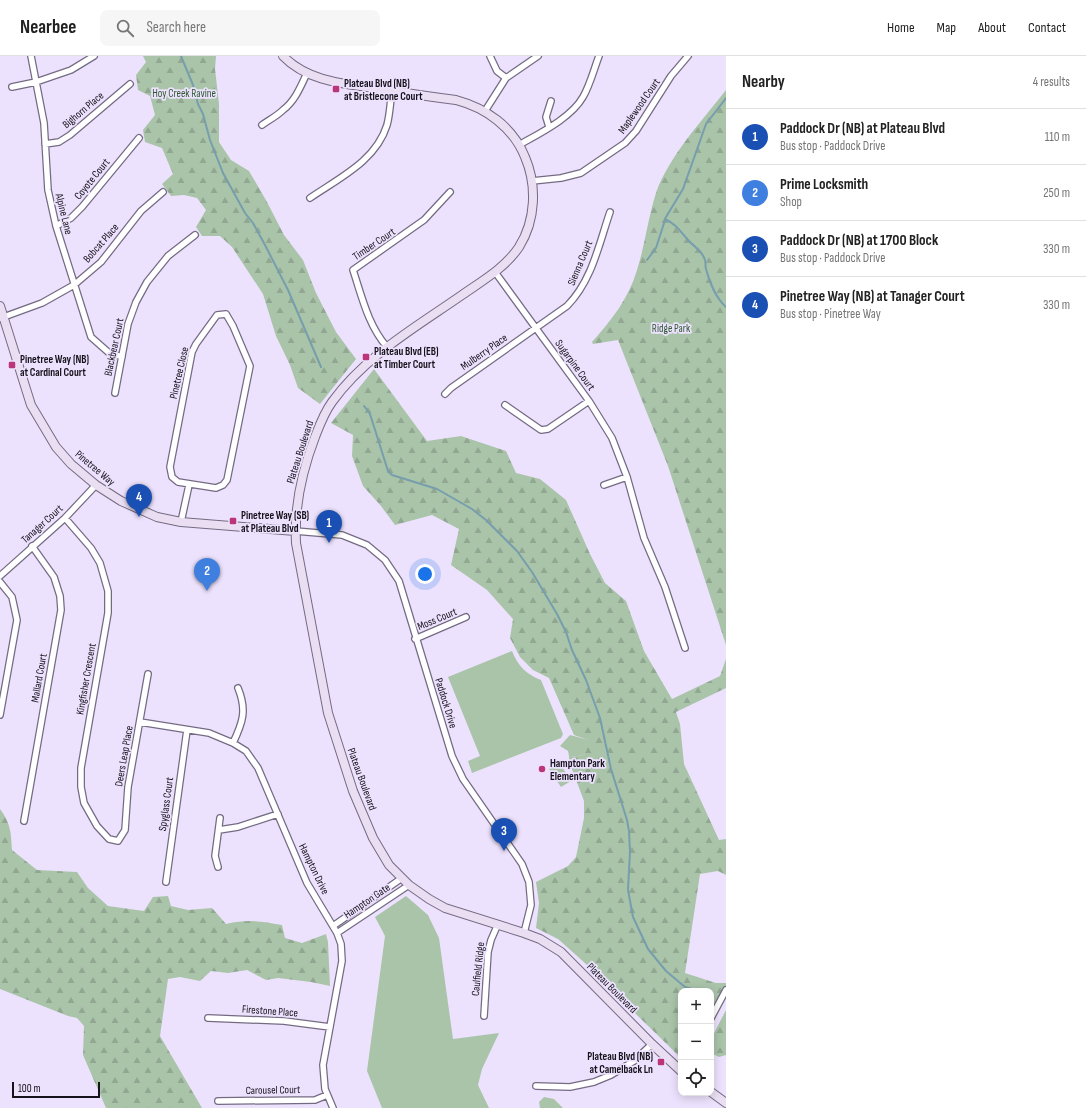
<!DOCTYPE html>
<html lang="en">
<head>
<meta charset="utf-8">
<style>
  :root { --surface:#fff; --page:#f6f6f6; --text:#222; --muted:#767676; --line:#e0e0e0; --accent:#bb3578 }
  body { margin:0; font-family:"Sofia Sans Condensed",sans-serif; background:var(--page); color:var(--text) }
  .controls { position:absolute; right:12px; bottom:12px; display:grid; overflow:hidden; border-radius:8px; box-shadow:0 2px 10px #0003 }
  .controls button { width:36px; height:36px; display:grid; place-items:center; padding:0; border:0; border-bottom:1px solid var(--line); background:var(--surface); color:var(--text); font:20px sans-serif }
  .scale { position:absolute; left:12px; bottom:10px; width:88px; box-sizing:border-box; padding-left:4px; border:2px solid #15121b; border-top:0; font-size:11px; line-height:14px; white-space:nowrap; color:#15121b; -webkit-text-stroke:3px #ede2fd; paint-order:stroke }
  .you { position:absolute; left:425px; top:518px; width:14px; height:14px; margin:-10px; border:3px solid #fff; border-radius:50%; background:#1a73e8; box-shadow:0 0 0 6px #1a73e833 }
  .badge { display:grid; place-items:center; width:26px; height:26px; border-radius:50%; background:var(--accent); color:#fff; font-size:13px; font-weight:700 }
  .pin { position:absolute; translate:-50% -33px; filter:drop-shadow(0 1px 2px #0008) }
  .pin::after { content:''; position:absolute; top:21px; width:14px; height:12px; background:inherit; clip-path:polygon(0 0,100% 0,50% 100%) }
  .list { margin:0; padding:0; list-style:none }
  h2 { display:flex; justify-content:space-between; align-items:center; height:52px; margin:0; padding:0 16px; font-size:17px }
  h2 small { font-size:13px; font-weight:400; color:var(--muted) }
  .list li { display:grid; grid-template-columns:26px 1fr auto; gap:12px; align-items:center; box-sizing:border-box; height:56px; padding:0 16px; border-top:1px solid var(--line) }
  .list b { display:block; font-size:15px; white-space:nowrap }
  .list p { margin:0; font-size:13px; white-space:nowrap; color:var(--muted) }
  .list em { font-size:13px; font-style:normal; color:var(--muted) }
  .icon { flex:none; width:22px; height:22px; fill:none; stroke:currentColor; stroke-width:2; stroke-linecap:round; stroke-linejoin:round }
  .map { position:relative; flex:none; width:726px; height:1052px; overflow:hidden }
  header { display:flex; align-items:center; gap:24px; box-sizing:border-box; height:56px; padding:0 20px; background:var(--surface); border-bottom:1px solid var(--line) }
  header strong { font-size:19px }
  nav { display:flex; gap:22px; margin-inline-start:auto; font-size:14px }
  .search { width:280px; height:36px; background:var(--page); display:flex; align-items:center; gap:10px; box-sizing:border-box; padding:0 14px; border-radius:8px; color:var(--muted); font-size:15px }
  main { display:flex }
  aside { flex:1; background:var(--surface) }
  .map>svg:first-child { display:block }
  .green { fill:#aac4aa }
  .forest { fill:url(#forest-firs) }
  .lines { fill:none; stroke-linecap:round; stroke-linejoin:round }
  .stream { stroke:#769eac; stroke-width:2 }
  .street-casing { stroke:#746b83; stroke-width:8 }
  .secondary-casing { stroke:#746b83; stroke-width:10 }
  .street { stroke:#fff; stroke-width:5.5 }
  .secondary { stroke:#eadef2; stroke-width:8 }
  .poi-dot { fill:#bb3578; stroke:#ede2fd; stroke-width:1.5 }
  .labels { text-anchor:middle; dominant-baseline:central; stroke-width:3.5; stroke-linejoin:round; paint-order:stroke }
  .poi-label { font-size:11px; font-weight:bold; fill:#15121b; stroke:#ede2fd; text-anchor:start }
  .park-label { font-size:11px; fill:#2f5831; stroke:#ede2fd }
  .street-label { font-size:11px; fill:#15121b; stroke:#ede2fd }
</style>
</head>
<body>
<header>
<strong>Nearbee</strong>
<div class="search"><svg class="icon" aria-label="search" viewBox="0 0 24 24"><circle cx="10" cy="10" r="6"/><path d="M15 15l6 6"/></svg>Search here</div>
<nav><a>Home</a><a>Map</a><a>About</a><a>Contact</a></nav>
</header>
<main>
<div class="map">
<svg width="726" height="1052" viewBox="0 0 726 1052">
  <defs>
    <pattern id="forest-firs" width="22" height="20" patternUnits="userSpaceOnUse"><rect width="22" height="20" fill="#aac4aa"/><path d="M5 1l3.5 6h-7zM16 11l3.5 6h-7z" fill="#91a792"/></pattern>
  </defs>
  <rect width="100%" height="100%" fill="#ede2fd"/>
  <path class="green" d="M512 595C518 610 526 618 541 624L563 678 561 682 472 717 468 705 480 700 448 621Z
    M570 679 589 684C588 699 583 701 569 700L568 695 560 690Z
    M559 706 571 725 561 731 549 713Z
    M406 840 428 859 439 882 453 983 499 977 482 1013 478 1029 489 1052H382L367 1015 385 880 375 861Z
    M544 1041 554 1043 563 1052H540L539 1046Z"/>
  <path class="forest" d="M143 0H216L215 13 219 48V86L231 104 249 115 267 146 284 179 303 204 316 237 336 276 356 303 320 348 298 332 290 309 276 280 263 238 232 191 220 180H202L196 171 206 154 197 142 184 139 171 140 162 128 173 118 162 92 145 86 143 74 155 59 150 40 138 34 136 19 146 6Z
    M726 34V589L668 410 618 284 593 288 592 286C611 265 629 242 637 214 645 189 648 162 656 137 669 100 702 65 726 34Z
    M374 313 427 385 461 380 506 395 516 417 540 423 566 444 590 498 605 527 626 545 644 595 672 643 720 620 726 603V632L676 656 680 668 684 708 719 784 726 783V819L718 815 700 818 685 917 716 927H726V929L711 957V935H681V1002L602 925 586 908 558 883 536 872 539 847 536 826 568 810 576 801 584 762V745L569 705V700C583 701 588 699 588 684L574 679 549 622 533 614 520 601 510 582 513 563 487 534 451 509 459 473 432 459 395 469 381 450 363 430 352 400 353 379 331 367Z
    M0 753C11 768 11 777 12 794L37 814 77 816 88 832 108 850 144 855 153 841 168 840 171 850 188 854 212 852 226 868C248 863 260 865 282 869L285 882 302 887 326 878 328 886 330 930 311 926 278 922 266 924 247 914 228 917 211 915 200 925 180 921 168 923 160 980 202 1052H106L83 999 84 970 77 962 68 960 0 933Z
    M726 954V999L719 1001 711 997V983Z"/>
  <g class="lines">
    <path class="stream" d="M181 0 193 29 198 48 203 58 210 84 223 117 245 157 253 167 265 189 288 234 321 311
      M665 163C677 169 679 174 688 184 694 191 702 194 705 204 706 207 705 210 706 213 710 227 715 241 726 251
      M647 204 656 192 666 161 683 133 706 68 726 42
      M364 350 370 358 388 415 392 419 437 433 472 453 486 464 517 495 532 516 557 558 566 576 572 594 586 624 600 662 611 713 627 764 629 775 630 796 628 834 633 861 648 893 666 915 685 931 698 935
      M711 940H713"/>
    <g class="street-casing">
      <path id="street" d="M31 0 44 67 48 134 56 170 91 281 108 296 122 301
        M490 0 497 15 506 22
        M12 31 36 26 71 14 94 0
        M485 55 506 22 538 0
        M262 69C269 64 277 60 283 54 295 45 301 30 307 17
        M549 71 546 61 551 45
        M45 88 59 86 70 79 130 28
        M519 89C540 77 571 62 583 41 590 29 594 13 599 0
        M532 125 561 122 581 117 625 87 636 75 671 20 688 0
        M310 142C339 122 376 105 387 69 390 58 390 47 392 36
        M56 170 71 162 82 151 139 82
        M495 216 589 345 612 382 627 421 644 482 665 531 685 592
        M226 258 233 270 250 310 227 424 223 429 216 432 178 426 172 421 170 411 192 296 196 288 217 259Z
        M1 262 42 247 74 229 101 206 141 155 163 136
        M387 291C368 269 362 241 353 214L414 171 424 164 450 136
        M115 337 128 268 136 246 147 226 168 200 195 179
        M445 338 451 332 567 250C592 225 599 188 610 156
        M505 349 541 374 548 373 589 345
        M604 429 627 421
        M65 462 91 492 100 507 108 535V557L81 712V731L84 747 97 770 109 783 118 785 125 774 128 731 148 618
        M181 466 189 429
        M295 475 342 479 367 489 385 504 399 525 452 700 463 723 522 808 529 826 531 849 524 877
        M0 520 65 462 96 429
        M0 526 12 541 17 564 0 659
        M415 583 466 561
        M140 666 209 677 233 687 246 695 258 712 307 827 337 877 341 888 342 905 323 1009 325 1033 333 1052
        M233 687C243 666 247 654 238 632
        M24 765 61 554 60 540 54 521 32 490
        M219 774 238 771 278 758
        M218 811 215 800 220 762
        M166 826 187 674
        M333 870 402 822
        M337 877 409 829
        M484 960 488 896 491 884 498 868
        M208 962 284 965 330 971
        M711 962 726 934
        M536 1030 570 1031 594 1026 611 1019 634 1005 652 988
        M218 1045 315 1044 327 1039"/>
    </g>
    <g class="secondary-casing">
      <path id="secondary" d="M283 0C305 23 337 27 367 31 397 36 426 40 456 44 486 52 513 71 525 101 537 129 536 164 519 191 505 212 482 225 462 239 416 271 365 300 332 346 324 357 320 368 315 381 302 415 294 450 296 487L328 657 353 735 373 782 389 809 409 829 429 843 445 852 524 877 540 883 561 896 652 988 681 1015
        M0 250 31 349 56 391 71 408 96 429 121 445 157 461 181 466 295 475
        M711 1036 726 1047"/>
    </g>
    <use href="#street" class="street"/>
    <use href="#secondary" class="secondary"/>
  </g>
  <g class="poi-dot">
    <rect x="332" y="29" width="8" height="8" rx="2"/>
    <rect x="362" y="297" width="8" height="8" rx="2"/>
    <rect x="8" y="305" width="8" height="8" rx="2"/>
    <rect x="229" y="461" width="8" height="8" rx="2"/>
    <circle cx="542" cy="713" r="4"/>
    <rect x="657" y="1002" width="8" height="8" rx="2"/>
  </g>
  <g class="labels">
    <g class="poi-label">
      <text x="344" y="27">Plateau Blvd (NB)<tspan x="344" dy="13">at Bristlecone Court</tspan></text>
      <text x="374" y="295">Plateau Blvd (EB)<tspan x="374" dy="13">at Timber Court</tspan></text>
      <text x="20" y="303">Pinetree Way (NB)<tspan x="20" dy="13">at Cardinal Court</tspan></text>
      <text x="241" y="459">Pinetree Way (SB)<tspan x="241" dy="13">at Plateau Blvd</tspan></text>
      <text x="550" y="707">Hampton Park<tspan x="550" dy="13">Elementary</tspan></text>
      <text x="653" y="1000" text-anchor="end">Plateau Blvd (NB)<tspan x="653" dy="13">at Camelback Ln</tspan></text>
    </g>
    <g class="park-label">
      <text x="184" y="37">Hoy Creek Ravine</text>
      <text x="671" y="272">Ridge Park</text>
    </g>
    <g class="street-label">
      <text transform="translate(639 50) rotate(-55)">Maplewood Court</text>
      <text transform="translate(83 54) rotate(-40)">Bighorn Place</text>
      <text transform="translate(92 123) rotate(-51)">Coyote Court</text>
      <text transform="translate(64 158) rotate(76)">Alpine Lane</text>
      <text transform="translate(101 187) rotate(-49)">Bobcat Place</text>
      <text transform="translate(374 188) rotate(-34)">Timber Court</text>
      <text transform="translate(580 207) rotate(-67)">Sienna Court</text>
      <text transform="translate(114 291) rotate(-78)">Blackbear Court</text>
      <text transform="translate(484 296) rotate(-35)">Mulberry Place</text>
      <text transform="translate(575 309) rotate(54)">Sugarpine Court</text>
      <text transform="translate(179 317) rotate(-77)">Pinetree Close</text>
      <text transform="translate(300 396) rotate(-72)">Plateau Boulevard</text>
      <text transform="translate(95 412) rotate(40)">Pinetree Way</text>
      <text transform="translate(42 468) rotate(-42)">Tanager Court</text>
      <text transform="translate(437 563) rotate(-23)">Moss Court</text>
      <text transform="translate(39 622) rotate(-80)">Mallard Court</text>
      <text transform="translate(86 623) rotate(-80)">Kingfisher Crescent</text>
      <text transform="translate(446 647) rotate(73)">Paddock Drive</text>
      <text transform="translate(124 700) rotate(-80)">Deers Leap Place</text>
      <text transform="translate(362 723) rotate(70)">Plateau Boulevard</text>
      <text transform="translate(166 748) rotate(-82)">Spyglass Court</text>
      <text transform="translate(314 813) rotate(64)">Hampton Drive</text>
      <text transform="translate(367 845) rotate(-34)">Hampton Gate</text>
      <text transform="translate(478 913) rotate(-84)">Caulfield Ridge</text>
      <text transform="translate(612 932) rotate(45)">Plateau Boulevard</text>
      <text transform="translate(270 955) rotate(4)">Firestone Place</text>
      <text transform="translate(273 1034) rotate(-1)">Carousel Court</text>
    </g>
  </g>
</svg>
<div class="controls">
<button>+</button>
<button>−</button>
<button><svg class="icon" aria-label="locate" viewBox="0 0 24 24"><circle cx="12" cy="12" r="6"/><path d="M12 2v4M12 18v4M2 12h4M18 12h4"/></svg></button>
</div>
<div class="scale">100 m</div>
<div class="you"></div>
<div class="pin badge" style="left:329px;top:487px;background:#1a4fb4">1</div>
<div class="pin badge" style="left:207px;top:535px;background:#3f7fe0">2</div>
<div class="pin badge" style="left:504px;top:795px;background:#1a4fb4">3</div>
<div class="pin badge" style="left:139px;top:461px;background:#1a4fb4">4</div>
</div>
<aside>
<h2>Nearby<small>4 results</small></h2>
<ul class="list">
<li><span class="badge" style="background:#1a4fb4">1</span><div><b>Paddock Dr (NB) at Plateau Blvd</b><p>Bus stop · Paddock Drive</p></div><em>110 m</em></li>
<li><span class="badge" style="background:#3f7fe0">2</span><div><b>Prime Locksmith</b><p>Shop</p></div><em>250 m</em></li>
<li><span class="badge" style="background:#1a4fb4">3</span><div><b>Paddock Dr (NB) at 1700 Block</b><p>Bus stop · Paddock Drive</p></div><em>330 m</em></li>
<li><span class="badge" style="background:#1a4fb4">4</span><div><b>Pinetree Way (NB) at Tanager Court</b><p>Bus stop · Pinetree Way</p></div><em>330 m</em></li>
</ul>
</aside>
</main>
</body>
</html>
